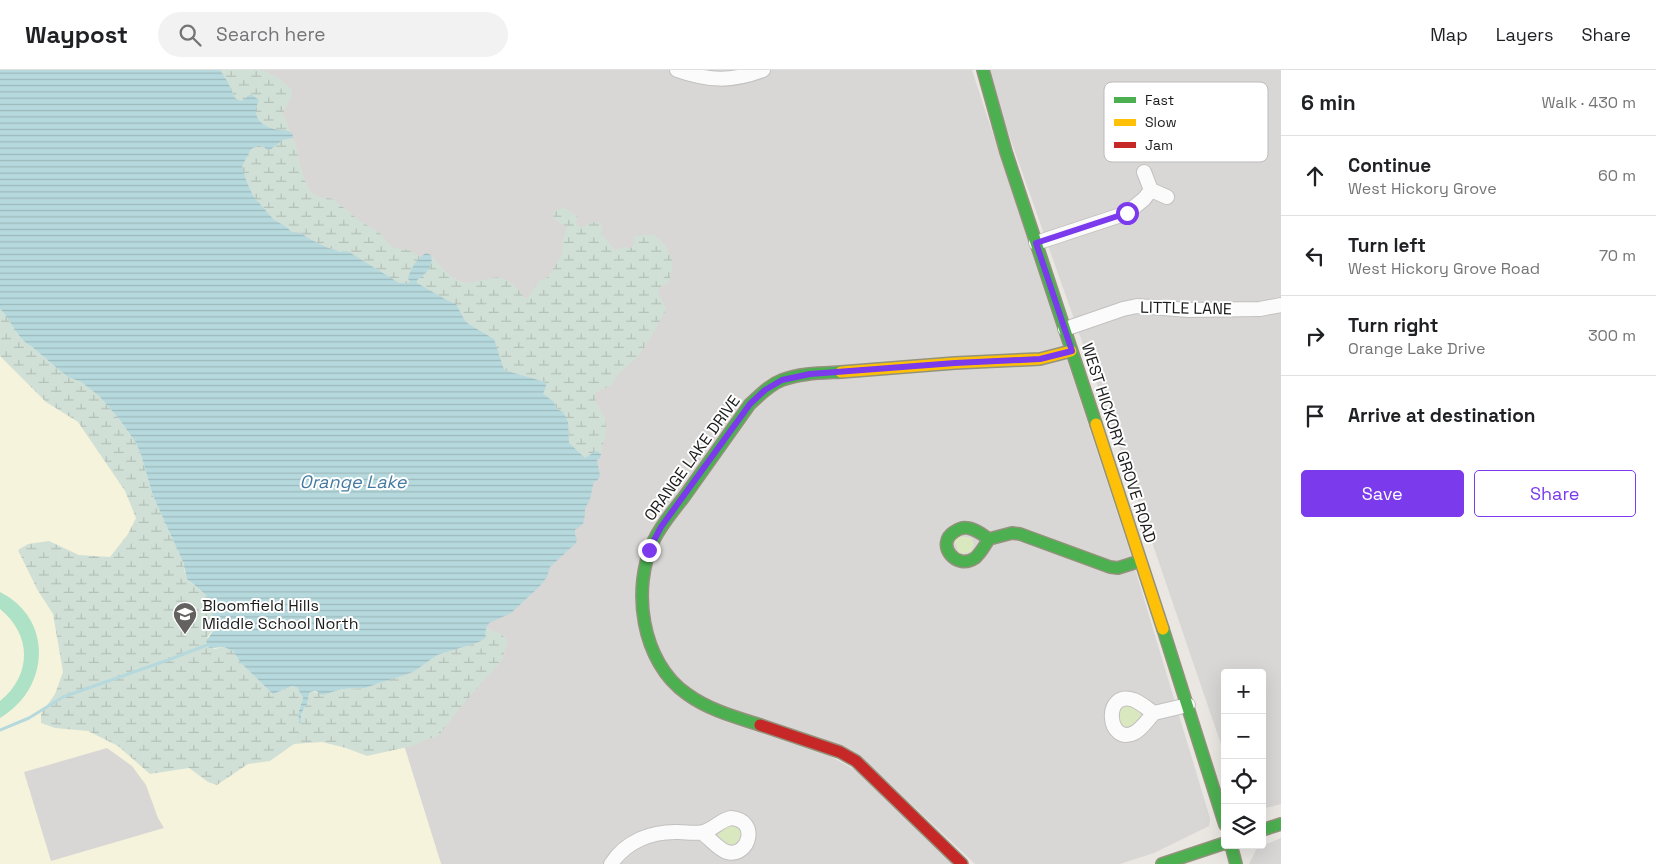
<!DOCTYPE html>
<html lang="en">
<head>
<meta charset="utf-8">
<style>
  :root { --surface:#fff; --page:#f2f2f2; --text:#202124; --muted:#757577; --line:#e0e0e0; --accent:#7c3aed }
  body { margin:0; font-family:"Space Grotesk",sans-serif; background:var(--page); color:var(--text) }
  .controls { position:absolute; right:15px; bottom:15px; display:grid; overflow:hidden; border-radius:5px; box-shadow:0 5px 20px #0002 }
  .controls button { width:45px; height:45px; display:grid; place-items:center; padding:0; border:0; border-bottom:1px solid var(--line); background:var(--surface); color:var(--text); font:25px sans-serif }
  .stop { position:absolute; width:15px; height:15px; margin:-11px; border:4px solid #7c3aed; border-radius:50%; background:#fff }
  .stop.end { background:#7c3aed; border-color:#fff; box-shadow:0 1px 5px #0008 }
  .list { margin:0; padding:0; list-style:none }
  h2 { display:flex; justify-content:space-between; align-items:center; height:65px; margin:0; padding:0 20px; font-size:21px }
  h2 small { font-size:16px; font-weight:400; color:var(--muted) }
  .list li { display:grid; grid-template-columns:32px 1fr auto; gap:15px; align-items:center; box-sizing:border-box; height:80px; padding:0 20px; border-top:1px solid var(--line) }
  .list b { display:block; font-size:19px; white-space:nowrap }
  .list p { margin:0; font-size:16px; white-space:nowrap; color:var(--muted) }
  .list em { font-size:16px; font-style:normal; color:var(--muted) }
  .actions { display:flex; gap:10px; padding:15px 20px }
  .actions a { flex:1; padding:11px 0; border:1px solid var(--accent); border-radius:5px; text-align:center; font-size:18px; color:var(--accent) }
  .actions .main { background:var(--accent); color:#fff }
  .icon { flex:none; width:28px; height:28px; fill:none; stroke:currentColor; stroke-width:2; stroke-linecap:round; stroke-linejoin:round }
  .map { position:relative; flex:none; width:1281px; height:794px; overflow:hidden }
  header { display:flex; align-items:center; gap:30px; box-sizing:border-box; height:70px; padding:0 25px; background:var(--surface); border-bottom:1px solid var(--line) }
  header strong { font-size:24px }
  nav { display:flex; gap:28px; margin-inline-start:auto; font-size:18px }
  .search { width:350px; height:45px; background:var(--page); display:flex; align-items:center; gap:12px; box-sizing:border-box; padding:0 18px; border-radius:28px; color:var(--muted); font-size:19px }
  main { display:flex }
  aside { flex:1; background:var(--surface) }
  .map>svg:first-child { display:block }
  .residential { fill:#d9d7d5 }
  .education { fill:#f6f3dc }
  .grass { fill:#dae8c0 }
  .wetland { fill:url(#wetland-marsh) }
  .pitch { fill:#aee2c7 }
  .parking { fill:#d8d7d5 }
  .water { fill:url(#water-rules) }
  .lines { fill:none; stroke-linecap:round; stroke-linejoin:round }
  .stream { stroke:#b6d9dd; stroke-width:3 }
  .street-casing { stroke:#c2c1bf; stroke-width:16 }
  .fast-casing { stroke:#93927c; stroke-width:14 }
  .slow-casing { stroke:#93927c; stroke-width:14 }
  .jam-casing { stroke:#93927c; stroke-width:14 }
  .street { stroke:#fcfbfb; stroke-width:14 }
  .fast { stroke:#4caf50; stroke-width:11 }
  .slow { stroke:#ffc107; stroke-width:11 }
  .jam { stroke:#c62828; stroke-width:11 }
  .route { stroke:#7c3aed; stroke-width:6 }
  .labels { text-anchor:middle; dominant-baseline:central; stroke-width:4; stroke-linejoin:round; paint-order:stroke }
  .street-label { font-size:16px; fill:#1b1b1b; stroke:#fff }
  .poi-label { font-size:16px; fill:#1b1b1b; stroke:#fff; text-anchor:start }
  .water-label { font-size:18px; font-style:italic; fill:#457ba2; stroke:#fff }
  .key { fill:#fff; stroke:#bbb; stroke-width:1 }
  .key-label { font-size:14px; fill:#1b1b1b }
</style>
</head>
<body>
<header>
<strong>Waypost</strong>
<div class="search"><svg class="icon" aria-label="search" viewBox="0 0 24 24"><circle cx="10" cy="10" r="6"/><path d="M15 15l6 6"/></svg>Search here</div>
<nav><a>Map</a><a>Layers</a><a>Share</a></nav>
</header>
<main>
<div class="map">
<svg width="1281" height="794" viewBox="0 0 1281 794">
  <defs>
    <pattern id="wetland-marsh" width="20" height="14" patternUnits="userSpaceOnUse" patternTransform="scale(1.25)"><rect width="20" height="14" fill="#d1e0d6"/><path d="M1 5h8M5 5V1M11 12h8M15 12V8" fill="none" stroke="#b3c0b7"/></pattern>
    <pattern id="water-rules" width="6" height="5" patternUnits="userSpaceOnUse" patternTransform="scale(1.25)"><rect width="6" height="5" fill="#b6d9dd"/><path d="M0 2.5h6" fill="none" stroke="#9cbabd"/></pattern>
  </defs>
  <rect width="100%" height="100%" fill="#eae7e3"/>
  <path class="residential" d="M0 0H972L1129 479 1210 748 1209 756 1154 783 1120 794H975L873 698 828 685 859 702 952 794H441L295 327Z
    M986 0H1281V734L1262 739V603H1225V686L1126 396Z
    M1281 768V794H1249L1257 778Z"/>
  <path class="education" d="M0 61 295 327 441 794H0Z"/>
  <path class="grass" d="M956 466 972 468 974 475 971 482 959 484 954 470Z
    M1125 636 1134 638 1141 643C1139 652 1132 659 1123 656L1118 650V642Z
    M733 755 740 760 741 767 736 774 729 775 717 765 727 756Z"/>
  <path class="wetland" d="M220 0H263L279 8 292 20V25L283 43 290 61C269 59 249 55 258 30L244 29 241 31C231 28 234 22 229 15 227 10 223 5 220 0Z
    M293 67C299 82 301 114 314 124 320 129 326 127 333 129L360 151 380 163 386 171 394 178 409 180 420 187 416 192 410 213H399L345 181 339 182 335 179 325 177 299 162H292C286 157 278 154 272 149 259 137 237 110 244 91 247 83 251 77 260 75 273 83 270 77 281 71 285 69 290 69 293 67Z
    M564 138 577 146 576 154 580 158C587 155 593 150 600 153L603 159 601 163 615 180 624 177 630 179 634 175 633 169 635 166 653 165 660 170 666 177 673 192 669 212 659 218V222L666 240C658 254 647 276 636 288 627 298 619 299 613 314L595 323C594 333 599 336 603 344 610 356 603 372 601 384L599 382 593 383 585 389 569 373C569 367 570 358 568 352 565 345 548 329 543 323L545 312 504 300 494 269 470 255 465 251 456 234 452 233 417 213V210C425 204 432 198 432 188L434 187C441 199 458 216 474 212 483 211 492 206 501 208 511 210 519 220 525 228H528L539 211 548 207 563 182 562 174 567 157 554 149 553 143 557 140Z
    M0 239C11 250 18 270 31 276L59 300 68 307 81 312 99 326 119 349 136 373 141 385 153 426 183 492 185 503 190 512 206 525 216 557 207 567 214 579 224 577 233 581 250 601 267 617 277 622 292 616H297L303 628 298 644 299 654 301 652C300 640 305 640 308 631 308 628 309 625 310 622L329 623 343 619 365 618 413 602 437 585 480 572 485 568 486 558 501 564 508 571 502 590 458 640 439 665 412 676 367 686 346 678 322 672 294 674 270 691 248 694 217 715 208 712 189 698 150 704 118 676 88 661 55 658 41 653V644L55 624 63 602 53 544 37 519 18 480 28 474 49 471 79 485 110 487 128 464 136 448 125 421 78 352 46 332 0 286Z"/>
  <path class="pitch" d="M0 522C54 549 50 619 0 648V631C32 605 32 565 0 539Z"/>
  <path class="parking" d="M107 678 132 696 146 715 158 748 164 758 51 791 24 702Z"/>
  <path class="water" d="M0 0H220C223 5 227 10 229 15 234 22 231 28 241 31L251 24 259 30C252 45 258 55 274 59 281 61 288 59 293 64L292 68 283 70 271 79 268 80 260 75 251 79 242 96 246 110 253 126 274 150 285 156 292 162 301 163C308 169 316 172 324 176 329 179 334 178 339 182L345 181 349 182 399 213H410L408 208C411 198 417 188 426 183L431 185C434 197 426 203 417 210V213L452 233 456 234 465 251 470 255 494 269 504 300 545 312 546 316 543 324 553 331 557 339 563 342 568 352 569 373 585 388 596 381 601 384 600 388 597 390 600 406 597 411H594L590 429 585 439V445L583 454 575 460V465L577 468 576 473 550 497 547 507 539 517 511 543 489 553 486 558 485 568 479 572 437 585 413 602 365 618 343 619 322 625 316 621 310 622C309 625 308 628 308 631 305 640 300 640 301 652L299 654 298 644 303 628 297 617 292 616 273 624 241 593 233 581 224 577 209 578 206 571 216 557 206 525 187 509 183 492 153 426 141 385 136 373 119 349 99 326 81 312 68 307 59 300 31 276C18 270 11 250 0 239Z"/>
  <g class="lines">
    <path class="stream" d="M0 660 29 648 63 627 168 590 207 575"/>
    <g class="street-casing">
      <path id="street" d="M677 0C708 11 732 12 763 0
        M1144 102 1151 120 1167 127
        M1036 173 1127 143 1144 129 1151 120
        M1065 259 1123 239 1137 236 1189 240 1260 239 1281 235
        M1154 643C1148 649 1142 659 1134 663 1107 676 1102 619 1134 630 1141 633 1148 639 1154 643L1188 635
        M611 794C626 771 652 761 679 762 686 762 696 764 703 762 713 760 720 750 731 748 760 750 749 788 727 782 718 779 710 768 702 763"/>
    </g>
    <g class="fast-casing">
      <path id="fast" d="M983 0 1006 82 1096 354
        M989 469C985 475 981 483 975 488 956 501 935 474 954 462 958 459 963 457 968 458 976 459 983 465 989 469L1012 463 1020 464 1110 497 1118 498 1140 491
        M1163 559 1225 755
        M760 655C735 647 709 640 687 624 641 592 631 518 654 470 661 455 674 440 684 427 706 396 728 365 750 334 760 325 769 315 782 310 800 303 822 303 841 302
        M1262 760 1281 754
        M1231 775 1236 794
        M1162 794 1225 773"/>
    </g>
    <g class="slow-casing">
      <path id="slow" d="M841 302 955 293 1040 289 1071 281
        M1096 354 1163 559"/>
    </g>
    <g class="jam-casing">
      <path id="jam" d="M760 655 840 682 856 691 962 794"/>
    </g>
    <use href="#street" class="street"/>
    <use href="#fast" class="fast"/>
    <use href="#slow" class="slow"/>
    <use href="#jam" class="jam"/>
  </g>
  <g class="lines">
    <path class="route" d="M649 480 661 457 750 334 765 320 782 310 810 304 955 293 1040 289 1072 281 1036 173 1127 143"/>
  </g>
  <defs>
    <g id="school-pin" transform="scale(1.25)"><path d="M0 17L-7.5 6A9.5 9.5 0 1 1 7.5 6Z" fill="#636261" stroke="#fff"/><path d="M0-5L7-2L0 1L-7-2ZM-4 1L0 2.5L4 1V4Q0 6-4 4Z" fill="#fff"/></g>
  </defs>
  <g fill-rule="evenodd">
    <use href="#school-pin" x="185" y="544"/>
  </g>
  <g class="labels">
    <g class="street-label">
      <text transform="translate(1186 238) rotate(1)">LITTLE LANE</text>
      <text transform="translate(1119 373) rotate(72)">WEST HICKORY GROVE ROAD</text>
      <text transform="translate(692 388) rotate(-54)">ORANGE LAKE DRIVE</text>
    </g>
    <g class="poi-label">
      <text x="202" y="535">Bloomfield Hills<tspan x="202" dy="18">Middle School North</tspan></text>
    </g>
    <g class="water-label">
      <text x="353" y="411">Orange Lake</text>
    </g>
  </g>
  <rect x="1104" y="12" width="164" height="80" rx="8" class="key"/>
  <rect x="1114" y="27" width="22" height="6" fill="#4caf50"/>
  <rect x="1114" y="49" width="22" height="7" fill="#ffc107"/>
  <rect x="1114" y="72" width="22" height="6" fill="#c62828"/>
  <g class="key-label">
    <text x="1145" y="35">Fast</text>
    <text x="1145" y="57">Slow</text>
    <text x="1145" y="80">Jam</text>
  </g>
</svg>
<div class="controls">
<button>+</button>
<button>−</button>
<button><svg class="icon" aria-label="locate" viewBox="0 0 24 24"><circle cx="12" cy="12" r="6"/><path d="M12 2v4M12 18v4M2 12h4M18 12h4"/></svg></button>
<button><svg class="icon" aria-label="layers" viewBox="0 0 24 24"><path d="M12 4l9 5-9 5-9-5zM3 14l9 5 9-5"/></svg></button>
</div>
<div class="stop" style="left:1127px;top:143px"></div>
<div class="stop end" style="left:649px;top:480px"></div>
</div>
<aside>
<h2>6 min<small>Walk · 430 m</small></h2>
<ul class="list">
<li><svg class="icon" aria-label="ahead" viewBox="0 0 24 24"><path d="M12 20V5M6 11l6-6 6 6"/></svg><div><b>Continue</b><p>West Hickory Grove</p></div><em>60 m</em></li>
<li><svg class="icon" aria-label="left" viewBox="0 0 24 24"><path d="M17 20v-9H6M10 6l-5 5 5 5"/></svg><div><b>Turn left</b><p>West Hickory Grove Road</p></div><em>70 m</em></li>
<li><svg class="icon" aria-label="right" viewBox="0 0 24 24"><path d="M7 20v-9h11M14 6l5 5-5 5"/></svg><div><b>Turn right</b><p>Orange Lake Drive</p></div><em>300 m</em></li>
<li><svg class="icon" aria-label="arrive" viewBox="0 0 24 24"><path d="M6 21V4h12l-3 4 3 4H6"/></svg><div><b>Arrive at destination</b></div></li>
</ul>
<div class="actions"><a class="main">Save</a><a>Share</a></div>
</aside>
</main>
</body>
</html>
